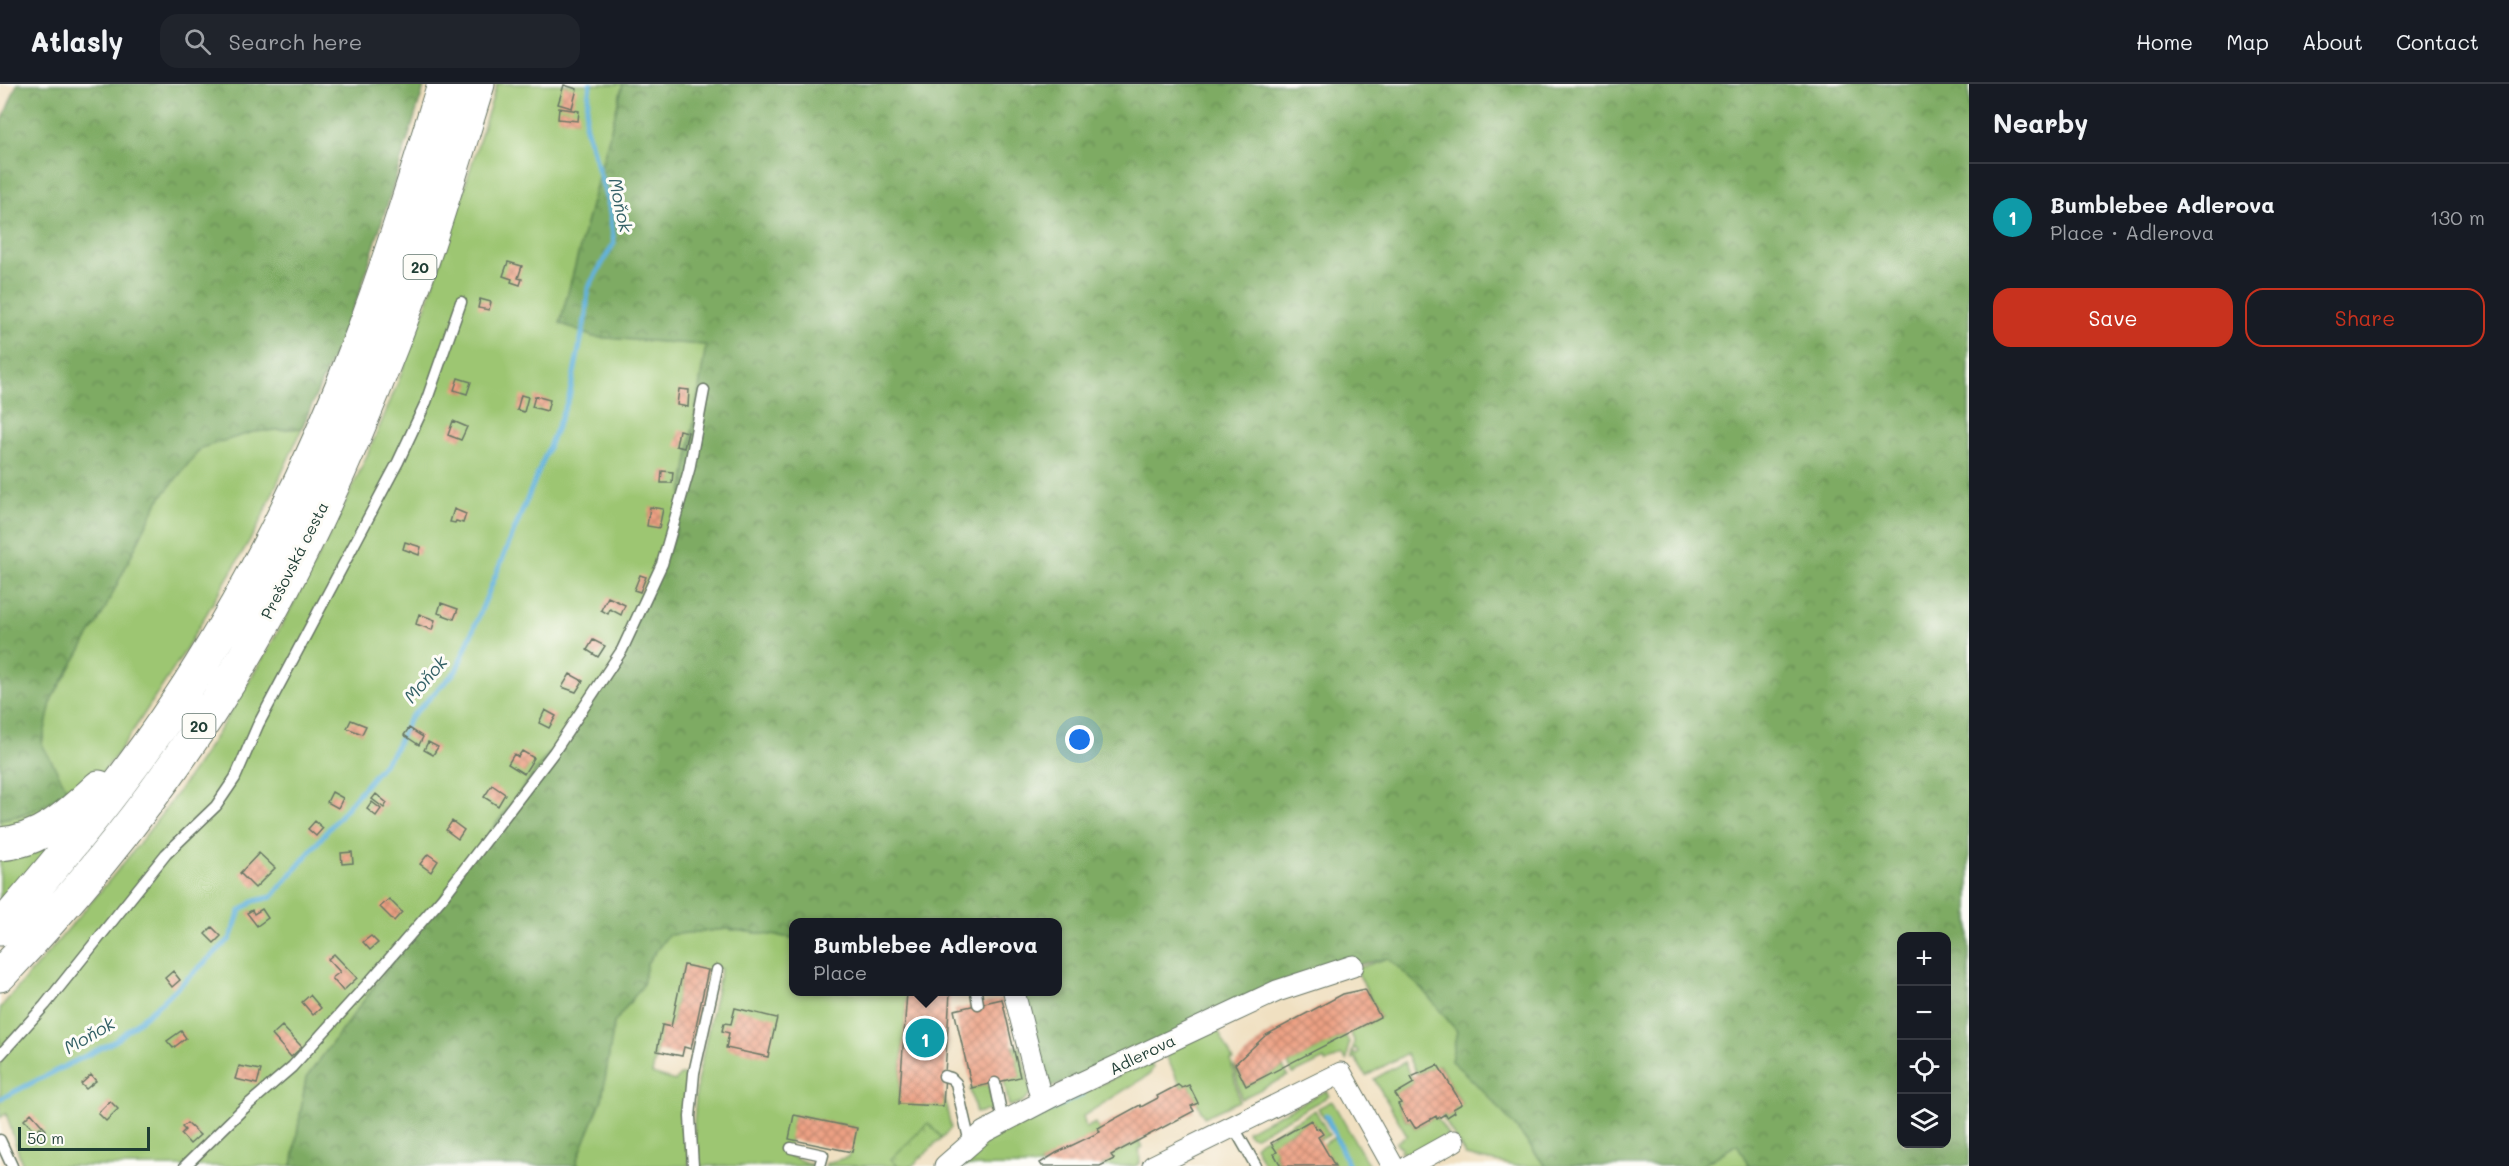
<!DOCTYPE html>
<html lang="en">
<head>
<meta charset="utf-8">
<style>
  :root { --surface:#171b24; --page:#20242c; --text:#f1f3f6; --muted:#9ea1a6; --line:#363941; --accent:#c8321e }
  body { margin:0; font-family:Mali,sans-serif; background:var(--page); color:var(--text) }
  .controls { position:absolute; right:18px; bottom:18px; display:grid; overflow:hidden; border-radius:12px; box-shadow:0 6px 24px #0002 }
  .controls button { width:54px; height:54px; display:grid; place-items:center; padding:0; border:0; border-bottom:2px solid var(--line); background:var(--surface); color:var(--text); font:30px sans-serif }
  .scale { position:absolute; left:18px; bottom:15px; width:132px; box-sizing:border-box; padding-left:6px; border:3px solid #1f3d34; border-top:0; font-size:16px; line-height:21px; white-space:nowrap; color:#1f3d34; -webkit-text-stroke:4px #fdfcf7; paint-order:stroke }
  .you { position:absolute; left:1080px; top:656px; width:21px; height:21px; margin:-15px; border:4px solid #fff; border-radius:50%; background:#1a73e8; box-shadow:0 0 0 9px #1a73e833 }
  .badge { display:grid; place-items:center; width:39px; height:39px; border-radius:50%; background:var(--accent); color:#fff; font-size:20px; font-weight:700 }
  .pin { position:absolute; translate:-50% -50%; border:3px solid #fff; box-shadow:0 2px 6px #0006 }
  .popup { position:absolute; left:789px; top:834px; width:273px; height:78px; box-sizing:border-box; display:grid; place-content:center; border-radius:12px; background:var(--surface); filter:drop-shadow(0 2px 4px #0005); font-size:20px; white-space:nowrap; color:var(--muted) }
  .popup b { font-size:22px; color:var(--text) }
  .popup::after { content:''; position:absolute; left:50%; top:100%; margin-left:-12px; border:12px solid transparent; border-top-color:var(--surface) }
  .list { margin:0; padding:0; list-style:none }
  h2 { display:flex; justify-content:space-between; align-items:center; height:78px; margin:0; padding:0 24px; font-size:26px }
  h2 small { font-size:20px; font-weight:400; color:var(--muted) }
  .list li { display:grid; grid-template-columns:39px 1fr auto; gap:18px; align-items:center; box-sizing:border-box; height:108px; padding:0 24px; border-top:2px solid var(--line) }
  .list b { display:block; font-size:22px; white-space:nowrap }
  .list p { margin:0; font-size:20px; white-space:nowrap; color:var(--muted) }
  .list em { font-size:20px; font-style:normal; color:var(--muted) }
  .actions { display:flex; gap:12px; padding:18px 24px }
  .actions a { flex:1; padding:14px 0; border:2px solid var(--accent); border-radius:18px; text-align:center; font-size:21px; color:var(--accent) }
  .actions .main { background:var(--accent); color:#fff }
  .icon { flex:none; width:33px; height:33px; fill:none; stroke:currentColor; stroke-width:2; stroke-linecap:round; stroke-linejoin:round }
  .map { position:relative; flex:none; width:1969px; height:1082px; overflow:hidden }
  header { display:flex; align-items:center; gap:36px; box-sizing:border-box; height:84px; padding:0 30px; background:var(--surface); border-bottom:2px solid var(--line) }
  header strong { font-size:28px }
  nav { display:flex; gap:33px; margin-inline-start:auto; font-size:21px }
  .search { width:420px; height:54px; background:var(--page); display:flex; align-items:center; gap:15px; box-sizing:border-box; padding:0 21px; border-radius:18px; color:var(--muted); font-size:22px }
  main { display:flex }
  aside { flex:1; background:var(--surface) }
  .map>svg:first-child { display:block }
  .green { fill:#9dc672; stroke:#5e8253; stroke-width:1.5 }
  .forest { fill:url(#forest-crowns); stroke:#4e744c; stroke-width:1.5; fill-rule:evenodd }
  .park { fill:url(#park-crowns); stroke:#5e8253; stroke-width:1.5 }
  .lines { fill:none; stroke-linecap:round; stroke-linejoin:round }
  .stream { stroke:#62b2dc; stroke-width:5 }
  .building { fill:url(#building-cross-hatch) }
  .service-casing { stroke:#687665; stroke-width:13 }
  .minor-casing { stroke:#687665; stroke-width:23 }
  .trunk-casing { stroke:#687665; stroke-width:35 }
  .service { stroke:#fff; stroke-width:10 }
  .minor { stroke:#fff; stroke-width:21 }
  .trunk { stroke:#fff; stroke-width:33 }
  .labels { text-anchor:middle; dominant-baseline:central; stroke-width:6; stroke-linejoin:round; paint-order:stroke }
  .shield { fill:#fdfcf7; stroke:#62766e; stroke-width:1.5 }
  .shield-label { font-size:15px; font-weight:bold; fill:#1f3d34 }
  .street-label { font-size:16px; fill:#1f3d34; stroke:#fdfcf7 }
  .water-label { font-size:18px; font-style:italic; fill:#336066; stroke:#fdfcf7 }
</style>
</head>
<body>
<header>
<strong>Atlasly</strong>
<div class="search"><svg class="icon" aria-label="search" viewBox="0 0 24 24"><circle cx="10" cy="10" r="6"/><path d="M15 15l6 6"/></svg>Search here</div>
<nav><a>Home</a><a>Map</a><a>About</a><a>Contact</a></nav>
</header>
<main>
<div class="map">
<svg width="1969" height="1082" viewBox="0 0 1969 1082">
  <defs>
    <pattern id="forest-crowns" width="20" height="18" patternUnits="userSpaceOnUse" patternTransform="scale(1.5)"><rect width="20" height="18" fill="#7eab64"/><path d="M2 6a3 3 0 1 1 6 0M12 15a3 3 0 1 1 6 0" fill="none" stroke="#678c53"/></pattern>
    <pattern id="park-crowns" width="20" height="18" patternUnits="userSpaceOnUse" patternTransform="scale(1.5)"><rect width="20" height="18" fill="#9dc672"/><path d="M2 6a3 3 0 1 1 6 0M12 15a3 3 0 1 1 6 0" fill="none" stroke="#7fa25e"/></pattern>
    <pattern id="building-cross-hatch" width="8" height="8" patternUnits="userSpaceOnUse" patternTransform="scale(1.5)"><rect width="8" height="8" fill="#eda083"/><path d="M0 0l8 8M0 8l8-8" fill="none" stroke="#bf846c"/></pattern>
  </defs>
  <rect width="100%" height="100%" fill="#fdfcf7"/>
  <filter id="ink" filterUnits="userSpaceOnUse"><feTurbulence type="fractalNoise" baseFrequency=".0167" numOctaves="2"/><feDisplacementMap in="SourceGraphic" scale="12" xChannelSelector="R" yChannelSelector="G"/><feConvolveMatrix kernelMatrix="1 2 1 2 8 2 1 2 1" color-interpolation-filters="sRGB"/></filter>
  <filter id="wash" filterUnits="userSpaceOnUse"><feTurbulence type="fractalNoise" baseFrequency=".008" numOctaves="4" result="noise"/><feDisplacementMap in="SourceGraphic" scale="24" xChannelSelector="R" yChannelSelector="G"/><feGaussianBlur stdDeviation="1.35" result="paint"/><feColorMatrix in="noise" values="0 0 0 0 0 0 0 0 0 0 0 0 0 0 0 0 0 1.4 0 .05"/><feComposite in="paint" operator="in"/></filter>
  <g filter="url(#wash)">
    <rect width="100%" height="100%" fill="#f0e0c1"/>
    <path class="green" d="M497 0H623L560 239 593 253 706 261 676 448 608 598 546 673 306 994 292 1082H25L21 1077 6 1029 0 1034V924C75 837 154 750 215 653 286 541 349 421 398 298 436 201 465 100 497 0Z
      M302 344 258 442 180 575 119 668 102 689 68 722 0 751V735L25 731 52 614 103 529 158 417 201 363 253 348Z
      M56 759 0 819V771Z
      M727 845 793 854V908H907L899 1019 942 1022 943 1008 951 1044 942 1054 928 1040 892 1075 898 1082H825L827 1079 848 1073 857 1044 794 1031 788 1071 814 1082H697L694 1040 697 998 721 885 712 884 698 948 694 953 708 887 684 882 671 943 662 942 652 990 675 997 680 991H689V1082H578L577 1077 602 1015 614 939 643 901 647 879 668 851Z
      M1388 874 1422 905 1457 947 1451 977C1488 1008 1517 1043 1545 1082H1515L1466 1072 1442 1032 1445 1030 1447 1033 1455 1029 1453 1025 1462 1020 1439 981 1417 990 1406 970 1366 992 1355 974 1352 975V967L1355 971 1359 969 1356 964 1353 966 1354 956 1350 948 1380 933 1356 885Z
      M1217 944 1233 976 1231 977 1239 1017 1204 1033 1189 1001 1182 1004 1167 974 1168 968Z
      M1345 951 1349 958 1347 977 1342 971 1326 979 1324 975 1293 990 1288 980Z
      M1013 962 1020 963 1031 1007C1027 1018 1020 1019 1009 1022L1004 997 1020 993Z
      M1148 977 1153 983 1150 990 1083 1032 1086 1044 1095 1039 1100 1048 1040 1079 1042 1082H957L986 1057Z
      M1404 978 1414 999 1396 1010 1401 1019 1398 1021 1407 1037 1410 1036 1415 1044 1436 1032 1448 1051C1434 1058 1416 1073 1400 1067L1402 1064 1396 1059 1407 1051 1374 995Z
      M1234 981 1246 1002 1283 983 1288 992 1241 1015Z
      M988 1000 994 1025 976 1029 970 1005Z
      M1326 1007 1329 1012 1254 1053 1248 1050 1247 1047Z
      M1332 1017 1369 1082H1335L1322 1061 1335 1053 1318 1024Z
      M1315 1026 1329 1051 1320 1056 1318 1053 1323 1050 1310 1036 1272 1059 1277 1068 1274 1070 1280 1080 1265 1082 1255 1062 1260 1057Z
      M1139 1057 1142 1063 1139 1065 1140 1079 1135 1082H1100L1113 1075 1111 1071Z
      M1737 1060 1749 1082H1701Z"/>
    <path class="forest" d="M17 0H425L359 211 302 344 253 348 201 364 158 417 103 529 52 614 42 660 67 705C44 724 29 730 0 735V42Z
      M623 0H1969V1082H1749L1737 1060 1701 1082H1545C1517 1043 1488 1008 1451 977L1457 947 1422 905 1388 874 1353 882 1050 1004 1021 908H1057V838H998L996 832 972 838H793V854L727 845 668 851 647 879 643 901 614 939 602 1015 577 1076 578 1082H292L306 994 546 673 608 598 676 448 706 261 593 253 560 239ZM1902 852H1946V1060H1902Z"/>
    <path class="park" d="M928 1039 942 1054 912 1082H898L891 1075Z"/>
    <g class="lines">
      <path class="stream" d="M0 1015 115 957 163 917 230 855 240 827 254 817 272 813 394 667 410 634 456 587 569 314 586 231 588 204 614 159 609 122 585 40 590 0
        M1326 1031 1349 1082
        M1032 1035 1082 1010"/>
    </g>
    <g id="blocks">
      <path class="building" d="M564 1 577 5 572 24 558 20Z
        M559 24 579 27 578 37 558 35Z
        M508 178 522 182 518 194 522 195 520 201 511 198 512 195 503 192Z
        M480 215 491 218 489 226 478 224Z
        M458 294 471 298 467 310 454 306Z
        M679 305 689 306 688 323 677 321Z
        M521 311 528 313 524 328 517 326Z
        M535 312 550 316 547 327 532 323Z
        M453 337 467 343 461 356 448 351Z
        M679 346 688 348 684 364 676 362Z
        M662 387 673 388 672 399H661Z
        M650 423 663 425 659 444 647 442Z
        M454 425 466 430 463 439 456 437 455 439 450 438Z
        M405 458 421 463 419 471 403 465Z
        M640 491 646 493 640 508 634 506Z
        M608 513 625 521 621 531 610 525 608 530 601 526Z
        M441 519 458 525 454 535 438 529Z
        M419 530 435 536 432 546 416 540Z
        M593 556 605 562 598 573 587 566Z
        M570 590 583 597 576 608 562 603Z
        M545 626 556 632 549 644 539 639Z
        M351 636 366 642 362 650 347 644Z
        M409 644 423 653 419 661 404 651Z
        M428 658 438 663 433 671 424 666Z
        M522 667 534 674 524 690 508 680 514 670 518 673Z
        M492 701 505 710 498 722 484 713Z
        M332 708 343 714 338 724 327 718Z
        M376 710 387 719 384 724 372 715Z
        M372 718 381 725 376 732 367 725Z
        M315 737 323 744 316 752 308 745Z
        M452 737 464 746 458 755 446 746Z
        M352 768 353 779 342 780 341 769Z
        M259 769 275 784 255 804 240 789Z
        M428 770 438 777 431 788 420 780Z
        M389 815 402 828 394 837 380 823Z
        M262 825 268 834 257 842 247 829 252 826 254 830Z
        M212 843 221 852 214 859 205 850Z
        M371 852 378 859 370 866 363 858Z
        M334 870 357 894 343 907 332 894 340 888 328 875Z
        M684 881 708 886 691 965 684 963 682 972 657 967 662 941 671 943Z
        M173 887 180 896 172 903 165 894Z
        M1365 905 1380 933 1246 1002 1235 980 1266 951 1343 910Z
        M907 908H950L943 1022 899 1020Z
        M310 911 321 924 313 931 302 918Z
        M1002 915 1020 993 972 1004 954 926Z
        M735 924 777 934 768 973 726 964 729 949 722 947 724 939 731 940Z
        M282 942 302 963 291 973 272 951Z
        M181 947 186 954 173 964 167 957Z
        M1438 981 1462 1020 1453 1025 1455 1028 1447 1033 1445 1030 1437 1035 1436 1032 1415 1044 1410 1036 1407 1037 1400 1024 1398 1020 1401 1019 1395 1010 1414 999 1411 993Z
        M239 982 261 986 257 1000 235 995Z
        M91 991 96 997 86 1005 81 1000Z
        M1178 1001 1182 1004 1189 1001 1198 1019 1191 1022 1194 1027 1111 1071 1114 1075 1100 1082H1042L1040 1079 1056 1069 1100 1048 1098 1044 1140 1021 1141 1023 1158 1014 1157 1012Z
        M110 1017 118 1025 106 1037 98 1029Z
        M31 1029 46 1046 44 1048 40 1043 35 1047 24 1036Z
        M794 1031 857 1044 852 1068 789 1055Z
        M1311 1036 1316 1045 1319 1044 1323 1050 1318 1053 1335 1082H1281L1274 1070 1277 1068 1271 1059Z
        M187 1039 200 1051 190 1060 181 1050 185 1046 182 1043Z"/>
    </g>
  </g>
  <g filter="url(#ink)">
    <use href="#blocks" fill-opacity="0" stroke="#687665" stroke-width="1.5"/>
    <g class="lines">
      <g class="service-casing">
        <path id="service" d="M976 908 978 920
          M0 971 45 921 166 770 216 722 235 694 258 641 398 378 426 318 461 218
          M944 992 951 994 956 999 970 1059
          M995 999 1003 1037
          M1233 1042 1256 1082
          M0 1056 12 1082
          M791 1064 823 1071 820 1082
          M185 1082 243 1025 292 983 370 897 443 813 554 668 622 566 662 480 689 386 704 306
          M693 1082 690 1033 694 989 717 886"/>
      </g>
      <g class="minor-casing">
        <path id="minor" d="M1014 908 1042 1018
          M945 1082 984 1048 1053 1012 1277 907 1353 882
          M1153 1082 1341 989 1393 1082
          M1409 1082 1454 1057"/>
      </g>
      <g class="trunk-casing">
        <path id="trunk" d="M0 760C42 757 70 730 99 703
          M0 845C82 750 159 655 222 546 277 453 323 354 361 253 392 170 418 85 444 0
          M0 891C87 800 167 699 233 592 297 488 347 376 391 263 425 177 451 88 478 0"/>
      </g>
      <use href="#service" class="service"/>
      <use href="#minor" class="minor"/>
      <use href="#trunk" class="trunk"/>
    </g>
  </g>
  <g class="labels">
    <g class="shield">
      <rect x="403.5" y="171" width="33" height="24" rx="4.5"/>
      <rect x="182.5" y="630" width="33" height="24" rx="4.5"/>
    </g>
    <g class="shield-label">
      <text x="420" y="183">20</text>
      <text x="199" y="642">20</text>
    </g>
    <g class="street-label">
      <text transform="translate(294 476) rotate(-63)">Prešovská cesta</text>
      <text transform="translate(1142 970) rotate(-26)">Adlerova</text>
    </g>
    <g class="water-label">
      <text transform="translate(621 121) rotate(78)">Moňok</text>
      <text transform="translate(425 595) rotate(-49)">Moňok</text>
      <text transform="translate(89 951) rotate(-30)">Moňok</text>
    </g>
  </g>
</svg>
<div class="controls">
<button>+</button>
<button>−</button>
<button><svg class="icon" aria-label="locate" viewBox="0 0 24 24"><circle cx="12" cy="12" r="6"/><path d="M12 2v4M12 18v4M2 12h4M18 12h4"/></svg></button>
<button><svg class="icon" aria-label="layers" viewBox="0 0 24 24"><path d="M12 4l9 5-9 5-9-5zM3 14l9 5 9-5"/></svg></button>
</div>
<div class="scale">50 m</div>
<div class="you"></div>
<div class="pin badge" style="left:925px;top:954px;background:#0f9aa8">1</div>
<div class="popup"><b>Bumblebee Adlerova</b>Place</div>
</div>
<aside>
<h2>Nearby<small></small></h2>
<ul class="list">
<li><span class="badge" style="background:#0f9aa8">1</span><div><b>Bumblebee Adlerova</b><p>Place · Adlerova</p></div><em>130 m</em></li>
</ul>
<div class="actions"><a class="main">Save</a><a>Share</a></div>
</aside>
</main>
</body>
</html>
